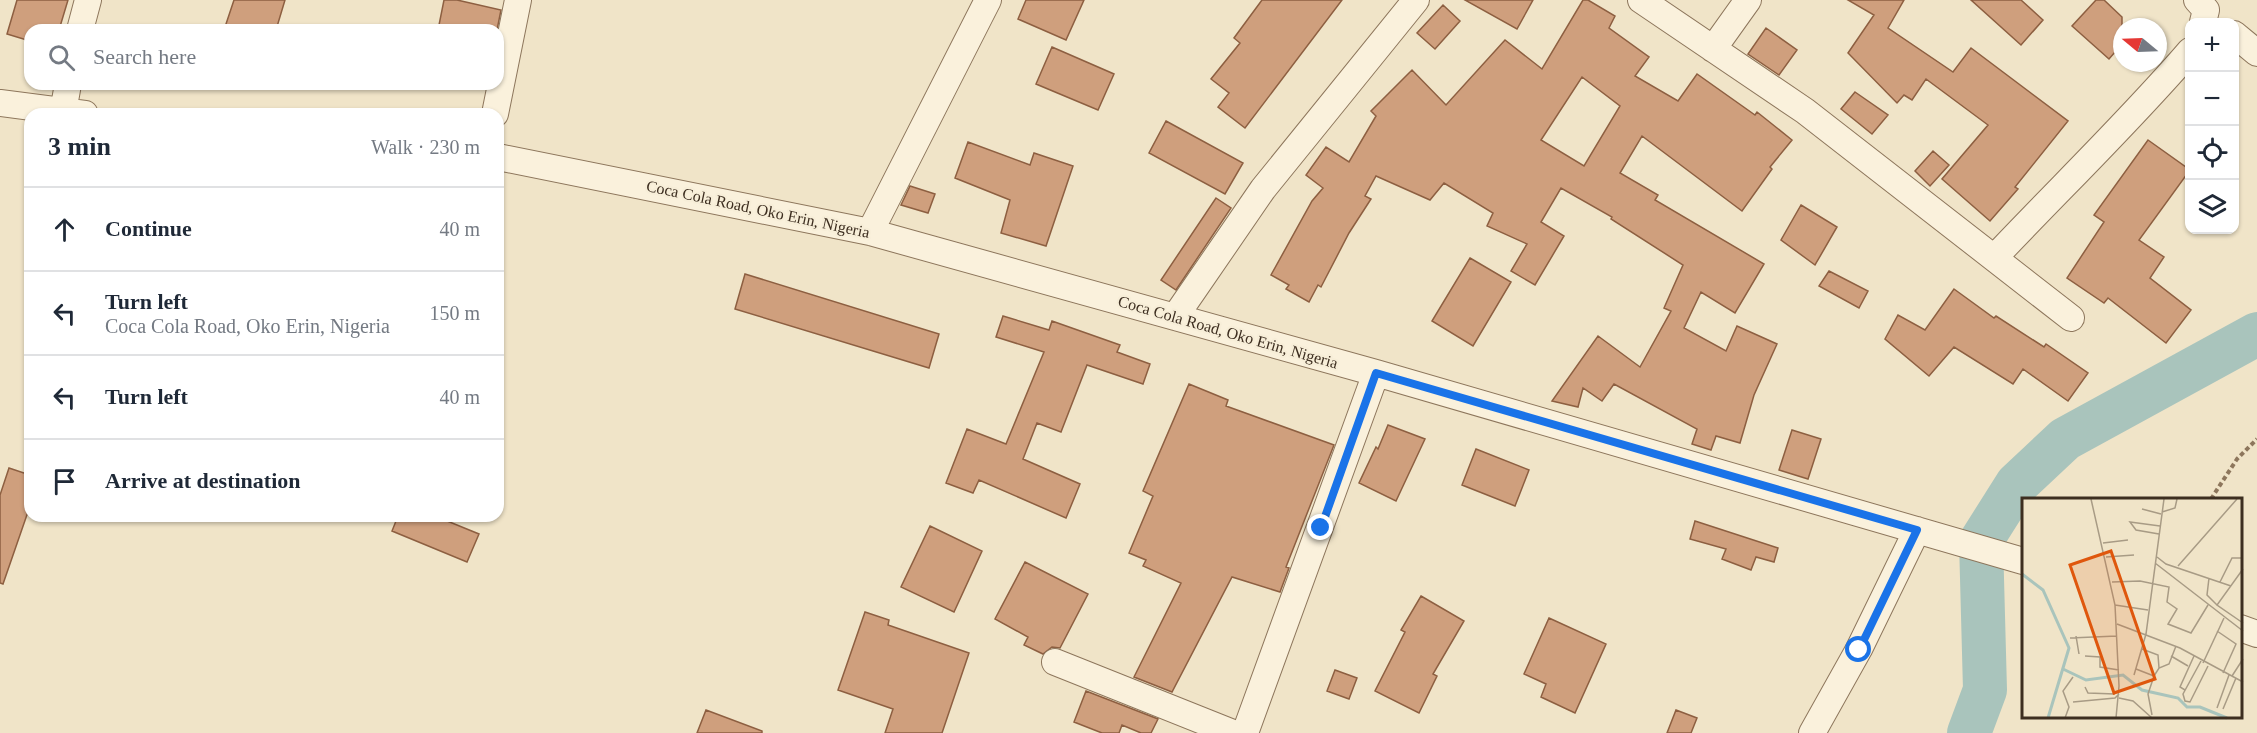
<!DOCTYPE html>
<html lang="en">
<head>
<meta charset="utf-8">
<style>
  :root { --surface:#fff; --page:#f2f2f3; --text:#1f2937; --muted:#747a83; --line:#e0e1e3 }
  body { margin:0; font-family:Georgia,serif; background:var(--page); color:var(--text) }
  .controls { position:absolute; right:18px; top:18px; display:grid; overflow:hidden; border-radius:12px; box-shadow:0 2px 4px #0004 }
  .controls button { width:54px; height:54px; display:grid; place-items:center; padding:0; border:0; border-bottom:2px solid var(--line); background:var(--surface); color:var(--text); font:30px sans-serif }
  .compass { position:absolute; left:2113px; top:18px; width:54px; height:54px; border-radius:50%; background:var(--surface); box-shadow:0 2px 4px #0004; rotate:289deg }
  .stop { position:absolute; width:18px; height:18px; margin:-14px; border:4px solid #1a73e8; border-radius:50%; background:#fff }
  .stop.end { background:#1a73e8; border-color:#fff; box-shadow:0 2px 6px #0008 }
  .list { margin:0; padding:0; list-style:none }
  h2 { display:flex; justify-content:space-between; align-items:center; height:78px; margin:0; padding:0 24px; font-size:26px }
  h2 small { font-size:20px; font-weight:400; color:var(--muted) }
  .list li { display:grid; grid-template-columns:39px 1fr auto; gap:18px; align-items:center; box-sizing:border-box; height:84px; padding:0 24px; border-top:2px solid var(--line) }
  .list b { display:block; font-size:22px; white-space:nowrap }
  .list p { margin:0; font-size:20px; white-space:nowrap; color:var(--muted) }
  .list em { font-size:20px; font-style:normal; color:var(--muted) }
  .icon { flex:none; width:33px; height:33px; fill:none; stroke:currentColor; stroke-width:2; stroke-linecap:round; stroke-linejoin:round }
  .map { position:relative; flex:none; width:2257px; height:733px; overflow:hidden }
  .search { position:absolute; background:var(--surface); box-shadow:0 2px 4px #0004; left:24px; top:24px; width:480px; height:66px; display:flex; align-items:center; gap:15px; box-sizing:border-box; padding:0 21px; border-radius:18px; color:var(--muted); font-size:22px }
  .panel { position:absolute; background:var(--surface); box-shadow:0 2px 4px #0004; left:24px; top:108px; width:480px; height:414px; border-radius:18px }
  .map>svg:first-child { display:block }
  .lines { fill:none; stroke-linecap:round; stroke-linejoin:round }
  .river { stroke:#a9c4bc; stroke-width:44 }
  .building { fill:#cf9f7d; stroke:#8d5f41; stroke-width:1.5; fill-rule:evenodd }
  .minor-casing { stroke:#8d765c; stroke-width:28 }
  .path { stroke:#8d765c; stroke-width:4; stroke-dasharray:4.5 3; stroke-linecap:butt }
  .minor { stroke:#faf1dc; stroke-width:26 }
  .route { stroke:#1a73e8; stroke-width:8 }
  .labels { text-anchor:middle; dominant-baseline:central; stroke-width:4.5; stroke-linejoin:round; paint-order:stroke }
  .street-label { font-size:16px; fill:#3d2e20; stroke:#f7eed8 }
  .inset-river { fill:none; stroke:#a9c4bc; stroke-width:3 }
  .inset-road { fill:none; stroke:#a89b85; stroke-width:1.5 }
  .view { fill:#df570d; fill-opacity:0.15; stroke:#df570d; stroke-width:3 }
  .inset-edge { fill:none; stroke:#3d2e20; stroke-width:3 }
</style>
</head>
<body>
<div class="map">
<svg width="2257" height="733" viewBox="0 0 2257 733">
  <rect width="100%" height="100%" fill="#f0e4c8"/>
  <g class="lines">
    <path class="river" d="M1969 733 1985 690 1981 541 2017 484 2065 439 2257 334"/>
  </g>
  <path class="building" d="M17 0H68L59 30H30V41L7 34Z
    M234 0H285L276 30H224Z
    M444 0H457L501 10 497 30H438Z
    M1026 0H1084L1066 40 1018 19Z
    M1262 0H1342L1245 128 1218 107 1229 93 1211 79 1240 43 1234 38Z
    M1465 0H1533L1517 29Z
    M1583 0H1588L1615 16 1609 28 1649 57 1635 76 1678 101 1697 74 1755 115 1757 112 1792 140 1770 167 1772 169 1742 211 1642 136 1620 173 1658 195 1655 200 1764 264 1735 313 1701 292 1684 328 1726 351 1737 326 1777 344 1754 395 1740 443 1716 436 1711 450 1692 444 1697 429 1614 384 1602 401 1583 388 1578 407 1552 401 1598 336 1640 367 1671 311 1664 308 1683 265 1611 219 1612 217 1561 188 1541 222 1564 236 1535 285 1511 271 1527 244 1487 226 1493 213 1444 183 1430 200 1376 176 1365 196 1371 199 1349 233 1321 287 1318 285 1309 302 1286 289 1289 285 1271 275 1312 201 1323 188 1306 175 1326 147 1349 162 1376 116 1371 111 1412 70 1446 105 1505 40 1542 69ZM1582 77 1620 106 1584 166 1541 140Z
    M1848 0H1904L1888 28 1953 72 1971 48 2068 121 2015 187 2018 189 1990 221 1942 179 1988 125 1926 79 1912 100 1904 95 1897 103 1848 53 1874 15Z
    M1971 0H2021L2043 20 2021 45Z
    M2096 0H2104L2122 17V44L2109 59 2072 26Z
    M1443 5 1460 21 1435 49 1417 33Z
    M1766 28 1797 50 1779 75 1748 54Z
    M1052 47 1114 74 1098 110 1036 84Z
    M1855 92 1888 115 1872 134 1841 109Z
    M1166 121 1243 163 1225 194 1149 153Z
    M2148 140 2190 170 2139 240 2164 257 2150 278 2191 310 2166 343 2108 298 2104 303 2067 278 2104 222 2094 215Z
    M968 142 1030 165 1034 153 1073 166 1046 246 1001 233 1010 200 955 178Z
    M1933 151 1949 165 1930 186 1915 171Z
    M910 186 935 194 928 213 901 205Z
    M1216 198 1231 208 1176 290 1161 280Z
    M1801 205 1837 227 1815 265 1781 240Z
    M1470 258 1511 282 1473 346 1432 321Z
    M1829 271 1868 291 1859 308 1819 286Z
    M745 274 939 334 929 368 735 309Z
    M1954 289 1994 318 1996 316 2044 347 2046 344 2088 373 2068 401 2023 369 2013 384 1954 347 1929 376 1885 339 1898 315 1925 330Z
    M1003 316 1049 330 1052 321 1120 345 1117 352 1150 364 1143 384 1087 365 1061 432 1037 423 1023 459 1080 484 1066 518 979 480 973 493 946 483 967 429 1006 444 1044 352 996 337Z
    M1189 384 1228 400 1226 406 1334 445 1286 567 1289 568 1280 592 1232 577 1172 692 1134 677 1181 583 1143 566 1146 560 1129 553 1153 496 1143 491Z
    M1388 425 1425 439 1396 501 1359 483 1376 447 1378 449Z
    M1792 430 1821 439 1808 479 1779 470Z
    M1476 449 1529 470 1515 506 1462 485Z
    M9 468 30 475V506L3 584 0 583V495Z
    M398 516H435L479 534 467 562 392 531Z
    M1695 521 1778 548 1774 562 1756 557 1751 570 1722 559 1726 549 1690 539Z
    M930 526 982 551 954 612 901 587Z
    M1025 562 1088 594 1060 648 1052 647 1043 654 1024 645 1028 637 995 619Z
    M1421 596 1464 621 1433 674 1437 676 1419 713 1375 691 1405 632 1401 630Z
    M865 612 889 620 888 625 969 653 942 733H885L893 709 838 690Z
    M1549 618 1606 644 1575 713 1541 697 1546 684 1524 674Z
    M1335 670 1357 678 1349 699 1327 691Z
    M1086 691 1158 719 1151 733H1141L1122 725 1119 733H1102L1074 722Z
    M706 710 762 731V733H697Z
    M1676 710 1697 718 1691 733H1667Z"/>
  <g class="lines">
    <g class="minor-casing">
      <path id="minor" d="M1641 0 1805 111 2071 318
        M2197 0 2206 10 2203 22
        M80 30 88 0
        M2234 34 2257 53
        M1713 49 1748 0
        M0 103 85 114
        M63 112 68 84
        M495 114 518 0
        M498 157 870 232 1376 373 2023 561
        M870 232 988 0
        M1994 258C2059 189 2128 123 2190 51
        M1175 317 1263 189 1416 0
        M2240 628 2257 634
        M1055 662 1233 733
        M1245 733 1376 373
        M1812 733 1859 649 1917 530"/>
    </g>
    <path class="path" d="M2211 499 2237 459 2257 439"/>
    <use href="#minor" class="minor"/>
  </g>
  <g class="lines">
    <path class="route" d="M1321 528 1376 373 1917 530 1859 650"/>
  </g>
  <g class="labels">
    <g class="street-label">
      <text transform="translate(758 209) rotate(12)">Coca Cola Road, Oko Erin, Nigeria</text>
      <text transform="translate(1228 332) rotate(16)">Coca Cola Road, Oko Erin, Nigeria</text>
    </g>
  </g>
  <g transform="translate(2022 498)">
    <rect width="220" height="220" fill="#f0e4c8"/>
    <path class="inset-river" d="M0 76 21 92 47 150 26 220M41 171 64 182 101 177 120 192 156 200 165 209H178L205 220"/>
    <path class="inset-road" d="M69 1 93 107 97 188 94 220M120 11 139 16M140 14 153 10 155 1M137 36 114 32 108 24 138 28M81 45 106 42M84 59 112 57M135 59 144 66 209 88M133 65 221 133M156 68 215 1M221 71 195 107 221 125M187 80 185 97 195 107M90 84 118 83 147 89 145 104 155 111 146 126 169 135 186 107M198 84 210 60H221M93 107 126 112M95 126 158 150 221 184M195 133 214 146 201 175M54 138 57 156M48 140 95 138M120 151 136 157 137 170M63 158 78 159V169L97 172M149 158 166 168M179 163 161 196 163 203 168 204 186 168M181 165 202 120M114 171 132 178 137 170 147 166 154 148M112 177 124 136 142 1M210 178 221 161M63 189 66 195 93 196M163 192 158 189 172 158M97 200 111 203 130 220M51 204 93 200 97 196M195 210 207 177M201 211 214 180M130 217 126 196 132 178M43 220 47 209 41 193 51 179"/>
    <path class="view" d="M89 53 133 181 92 195 48 67Z"/>
    <rect width="220" height="220" class="inset-edge"/>
  </g>
</svg>
<div class="controls">
<button>+</button>
<button>−</button>
<button><svg class="icon" aria-label="locate" viewBox="0 0 24 24"><circle cx="12" cy="12" r="6"/><path d="M12 2v4M12 18v4M2 12h4M18 12h4"/></svg></button>
<button><svg class="icon" aria-label="layers" viewBox="0 0 24 24"><path d="M12 4l9 5-9 5-9-5zM3 14l9 5 9-5"/></svg></button>
</div>
<svg class="compass" viewBox="-18 -18 36 36"><path d="M0-13l5 13h-10z" fill="#e53935"/><path d="M0 13l5-13h-10z" fill="#747a83"/></svg>
<div class="stop" style="left:1859px;top:650px"></div>
<div class="stop end" style="left:1321px;top:528px"></div>
<div class="search"><svg class="icon" aria-label="search" viewBox="0 0 24 24"><circle cx="10" cy="10" r="6"/><path d="M15 15l6 6"/></svg>Search here</div>
<section class="panel">
<h2>3 min<small>Walk · 230 m</small></h2>
<ul class="list">
<li><svg class="icon" aria-label="ahead" viewBox="0 0 24 24"><path d="M12 20V5M6 11l6-6 6 6"/></svg><div><b>Continue</b></div><em>40 m</em></li>
<li><svg class="icon" aria-label="left" viewBox="0 0 24 24"><path d="M17 20v-9H6M10 6l-5 5 5 5"/></svg><div><b>Turn left</b><p>Coca Cola Road, Oko Erin, Nigeria</p></div><em>150 m</em></li>
<li><svg class="icon" aria-label="left" viewBox="0 0 24 24"><path d="M17 20v-9H6M10 6l-5 5 5 5"/></svg><div><b>Turn left</b></div><em>40 m</em></li>
<li><svg class="icon" aria-label="arrive" viewBox="0 0 24 24"><path d="M6 21V4h12l-3 4 3 4H6"/></svg><div><b>Arrive at destination</b></div></li>
</ul>
</section>
</div>
</body>
</html>
